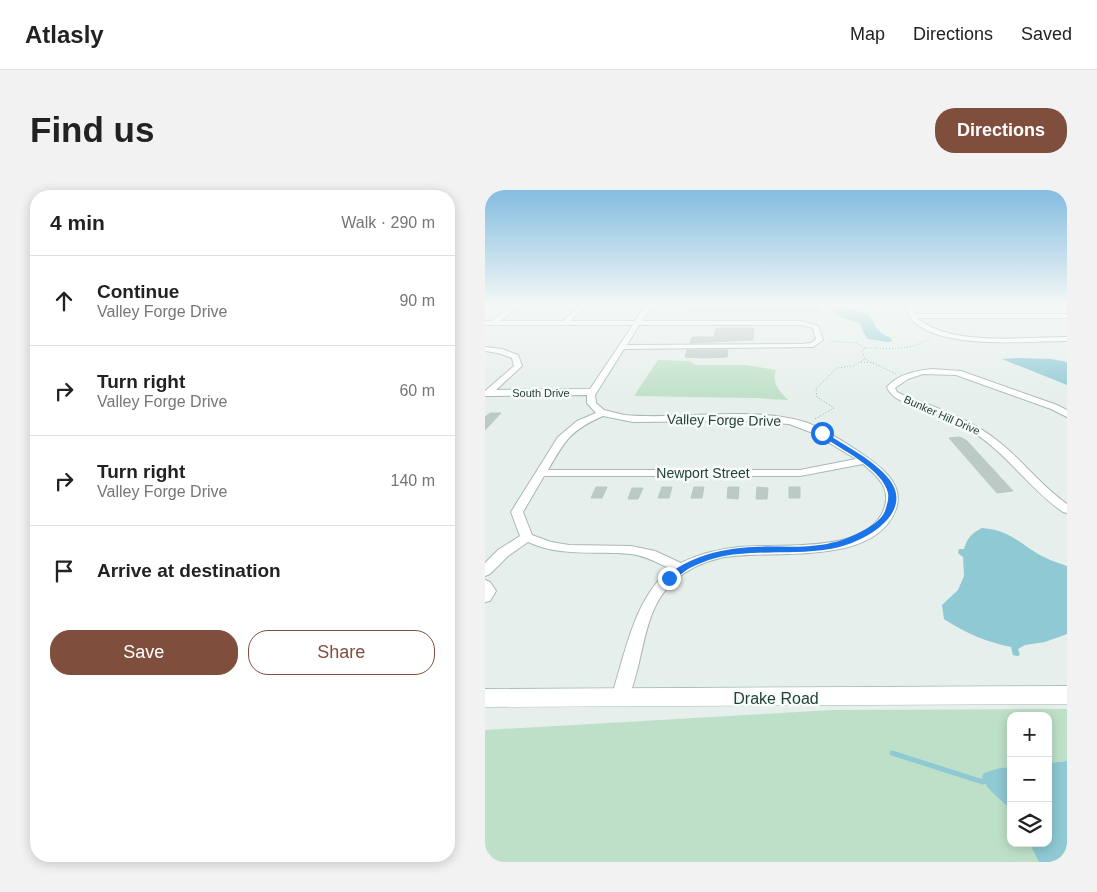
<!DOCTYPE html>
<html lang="en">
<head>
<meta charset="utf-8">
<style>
  :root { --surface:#fff; --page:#f2f2f2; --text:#222; --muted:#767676; --line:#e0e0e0; --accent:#804e3d }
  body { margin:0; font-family:Arial,sans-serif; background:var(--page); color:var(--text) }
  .controls { position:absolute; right:15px; bottom:15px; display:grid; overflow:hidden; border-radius:10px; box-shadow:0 2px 12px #0003 }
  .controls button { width:45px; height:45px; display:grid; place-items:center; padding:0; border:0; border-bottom:1px solid var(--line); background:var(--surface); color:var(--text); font:25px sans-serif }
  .stop { position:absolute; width:15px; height:15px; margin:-11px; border:4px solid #1a73e8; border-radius:50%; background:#fff }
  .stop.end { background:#1a73e8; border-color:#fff; box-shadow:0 1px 5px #0008 }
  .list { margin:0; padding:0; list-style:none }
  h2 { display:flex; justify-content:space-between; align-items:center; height:65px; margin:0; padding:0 20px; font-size:21px }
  h2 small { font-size:16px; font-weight:400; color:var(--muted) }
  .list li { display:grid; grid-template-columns:32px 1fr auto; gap:15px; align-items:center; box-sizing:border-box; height:90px; padding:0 20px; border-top:1px solid var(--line) }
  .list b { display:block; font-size:19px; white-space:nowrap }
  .list p { margin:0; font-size:16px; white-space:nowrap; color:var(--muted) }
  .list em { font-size:16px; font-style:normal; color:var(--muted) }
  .actions { display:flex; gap:10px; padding:15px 20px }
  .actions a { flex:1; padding:11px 0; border:1px solid var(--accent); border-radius:20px; text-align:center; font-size:18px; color:var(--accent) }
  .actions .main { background:var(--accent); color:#fff }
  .icon { flex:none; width:28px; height:28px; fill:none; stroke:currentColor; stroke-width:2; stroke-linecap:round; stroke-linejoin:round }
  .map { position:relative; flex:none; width:582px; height:672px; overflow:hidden; border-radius:20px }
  header { display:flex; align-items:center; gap:30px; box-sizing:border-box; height:70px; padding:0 25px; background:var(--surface); border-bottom:1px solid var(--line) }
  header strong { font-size:24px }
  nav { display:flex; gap:28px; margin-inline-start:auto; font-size:18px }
  .intro { display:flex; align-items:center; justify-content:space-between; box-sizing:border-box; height:120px; padding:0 30px }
  h1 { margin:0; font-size:35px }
  .button { padding:12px 22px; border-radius:20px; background:var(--accent); color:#fff; font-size:18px; font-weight:700 }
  main { display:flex; gap:30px; padding:0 30px }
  aside { flex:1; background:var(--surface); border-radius:20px; box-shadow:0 2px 12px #0003 }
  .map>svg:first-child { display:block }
  .green { fill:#bfe0c8 }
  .water { fill:#8ec9d4 }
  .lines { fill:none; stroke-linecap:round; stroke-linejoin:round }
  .stream { stroke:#8ec9d4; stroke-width:5 }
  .building { fill:#bbcac4; stroke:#b8c9c2 }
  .street-casing { stroke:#a8b8b2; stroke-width:2 }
  .secondary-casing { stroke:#a4bbb3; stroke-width:1 }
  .path { stroke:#86b3a5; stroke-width:1; stroke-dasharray:1 2; stroke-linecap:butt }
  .street { fill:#fff; fill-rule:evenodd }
  .secondary { fill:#fff; fill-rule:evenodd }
  .route { fill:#1a73e8 }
  .labels { text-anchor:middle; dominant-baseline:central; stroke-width:5; stroke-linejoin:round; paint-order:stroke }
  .far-street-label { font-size:11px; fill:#24423a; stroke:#f7fbf9 }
  .street-label { font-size:14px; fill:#24423a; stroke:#f7fbf9 }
  .near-street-label { font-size:16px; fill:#24423a; stroke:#f7fbf9 }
</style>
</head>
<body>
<header>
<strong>Atlasly</strong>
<nav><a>Map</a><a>Directions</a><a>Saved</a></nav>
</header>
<div class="intro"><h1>Find us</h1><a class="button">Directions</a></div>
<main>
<aside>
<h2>4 min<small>Walk · 290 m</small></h2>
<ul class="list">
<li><svg class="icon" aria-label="ahead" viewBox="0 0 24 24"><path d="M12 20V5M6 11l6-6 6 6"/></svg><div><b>Continue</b><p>Valley Forge Drive</p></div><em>90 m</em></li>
<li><svg class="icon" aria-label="right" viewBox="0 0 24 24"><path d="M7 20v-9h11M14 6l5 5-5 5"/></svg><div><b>Turn right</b><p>Valley Forge Drive</p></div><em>60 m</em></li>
<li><svg class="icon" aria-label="right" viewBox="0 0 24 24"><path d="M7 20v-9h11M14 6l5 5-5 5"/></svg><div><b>Turn right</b><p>Valley Forge Drive</p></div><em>140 m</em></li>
<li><svg class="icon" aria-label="arrive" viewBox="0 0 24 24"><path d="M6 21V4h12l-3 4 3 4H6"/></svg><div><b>Arrive at destination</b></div></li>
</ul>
<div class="actions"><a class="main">Save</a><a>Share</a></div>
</aside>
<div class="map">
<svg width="582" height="672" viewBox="0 0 582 672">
  <rect width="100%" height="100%" fill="#e6efeb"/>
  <path class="green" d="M197 115H337L335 122H205L195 118Z
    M173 170 204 171 211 175H261L291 180C286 193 295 202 303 210L269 208 149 206Z
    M582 519V571L563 573V526H526V577L515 578 498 592 526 621V653H544L554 672H0V540L348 520Z"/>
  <path class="water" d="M347 115H360L364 118 384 124C392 136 388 140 406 148L407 151 403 152 383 149 377 140 376 134 355 127 347 121Z
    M532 168 566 169 582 172V195L517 169Z
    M497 338C523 340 532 351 553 364 562 369 572 373 582 376V444L560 452 540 455 533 459 535 465 532 466 528 465 526 457C502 452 480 443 459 429L457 415 473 400 479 386 478 367 473 363 474 359H479C482 348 487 343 497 338Z
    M582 571V672H554L544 653H563V573Z
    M526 577V621C517 609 500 600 497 586L499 583 515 578Z"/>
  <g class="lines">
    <path class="stream" d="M407 563 498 592"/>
  </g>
  <path class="building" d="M231 138H269L268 150 205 153 207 147H229Z
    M202 160H243L242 167 218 168 200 167Z
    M5 223H16L0 240V227Z
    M475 247 482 251 528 301 512 303 464 248Z
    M111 297H122L117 308H106Z
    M177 297H187L184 308H173Z
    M209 297H219L217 308H206Z
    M243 297H254L253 309 242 308Z
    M272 297 283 298 282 309H271Z
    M304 297H315V308H304Z
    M147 298H158L153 309H143Z"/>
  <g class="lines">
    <g class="street-casing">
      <path id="street" d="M28 115H35L15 131H78L95 115H101L85 131H150L161 115H167L157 131H316L333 136 338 150 328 157 139 159 110 205 111 213 119 220 139 225C195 230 268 216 320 232 338 238 354 249 370 259 389 272 421 291 411 319 389 379 283 358 235 368 218 372 201 380 188 392 155 422 160 475 141 513L135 515 129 513 126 508C140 465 149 407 186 379 173 373 161 366 146 364 109 360 79 368 43 352L23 366 5 384 0 386V373L13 360 35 346 26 322 73 247 92 231 111 223 102 213V205L0 206V201L29 176 27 168 13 163 0 161V157L17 159 33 165 37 176 11 200 105 199 148 135H0V131H7ZM154 135H316L328 138 331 149 326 153 316 154 142 155ZM118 226 148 232 256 231 304 234 328 243 371 269 315 280H63C80 250 86 240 118 226ZM378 274C392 286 407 298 399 319 382 365 293 353 254 357 234 359 214 364 196 373L170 361 146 356 84 355 66 352 47 345 38 322 59 286H315Z
        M420 115H426L430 124H582V128H432C466 157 539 147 582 147V151C542 151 460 160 429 132 425 128 423 120 420 115Z
        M447 179 476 181 572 215 582 220V227L566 219 471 185 438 184 423 189 410 198 412 202 418 205C452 218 486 229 514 252 538 271 556 296 582 314V323L578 322C552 304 533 279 510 259 491 241 468 230 443 221 430 215 407 212 402 197 413 184 430 181 447 179Z
        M0 390 5 392 11 401 5 411 0 412Z"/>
    </g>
    <g class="secondary-casing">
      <path id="secondary" d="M582 496V514L0 517V499Z"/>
    </g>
    <path class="path" d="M380 158C405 158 425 162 447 147
      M380 169 411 184
      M376 172 389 173
      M330 229 349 218 332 207 331 199 352 178 368 176 380 169 377 161 380 158 372 153 343 151"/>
    <use href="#street" class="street"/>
    <use href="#secondary" class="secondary"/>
  </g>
  <linearGradient id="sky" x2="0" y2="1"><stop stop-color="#84bce0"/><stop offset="0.55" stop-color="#f4f8f6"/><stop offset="1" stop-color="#f4f8f6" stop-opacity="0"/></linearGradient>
  <rect width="582" height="209" fill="url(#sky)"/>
  <path class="route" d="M335 242H339C360 256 388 269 404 289 432 325 374 355 345 359 315 364 285 361 254 364 238 365 221 370 207 377 198 381 190 392 180 390V386C197 374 215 365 236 361 288 349 330 369 381 339 389 334 396 330 400 321 402 315 404 309 403 303 398 279 354 258 335 245Z"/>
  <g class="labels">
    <g class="far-street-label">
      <text x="56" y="203">South Drive</text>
      <text transform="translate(457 225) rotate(24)">Bunker Hill Drive</text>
    </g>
    <g class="street-label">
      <text transform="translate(239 230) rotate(1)">Valley Forge Drive</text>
      <text x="218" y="283">Newport Street</text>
    </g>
    <g class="near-street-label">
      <text x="291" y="508">Drake Road</text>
    </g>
  </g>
</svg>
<div class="controls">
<button>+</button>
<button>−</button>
<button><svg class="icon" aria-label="layers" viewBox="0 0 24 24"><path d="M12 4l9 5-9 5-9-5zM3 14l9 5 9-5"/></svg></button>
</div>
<div class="stop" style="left:337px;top:243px"></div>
<div class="stop end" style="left:184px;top:388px"></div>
</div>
</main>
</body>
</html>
